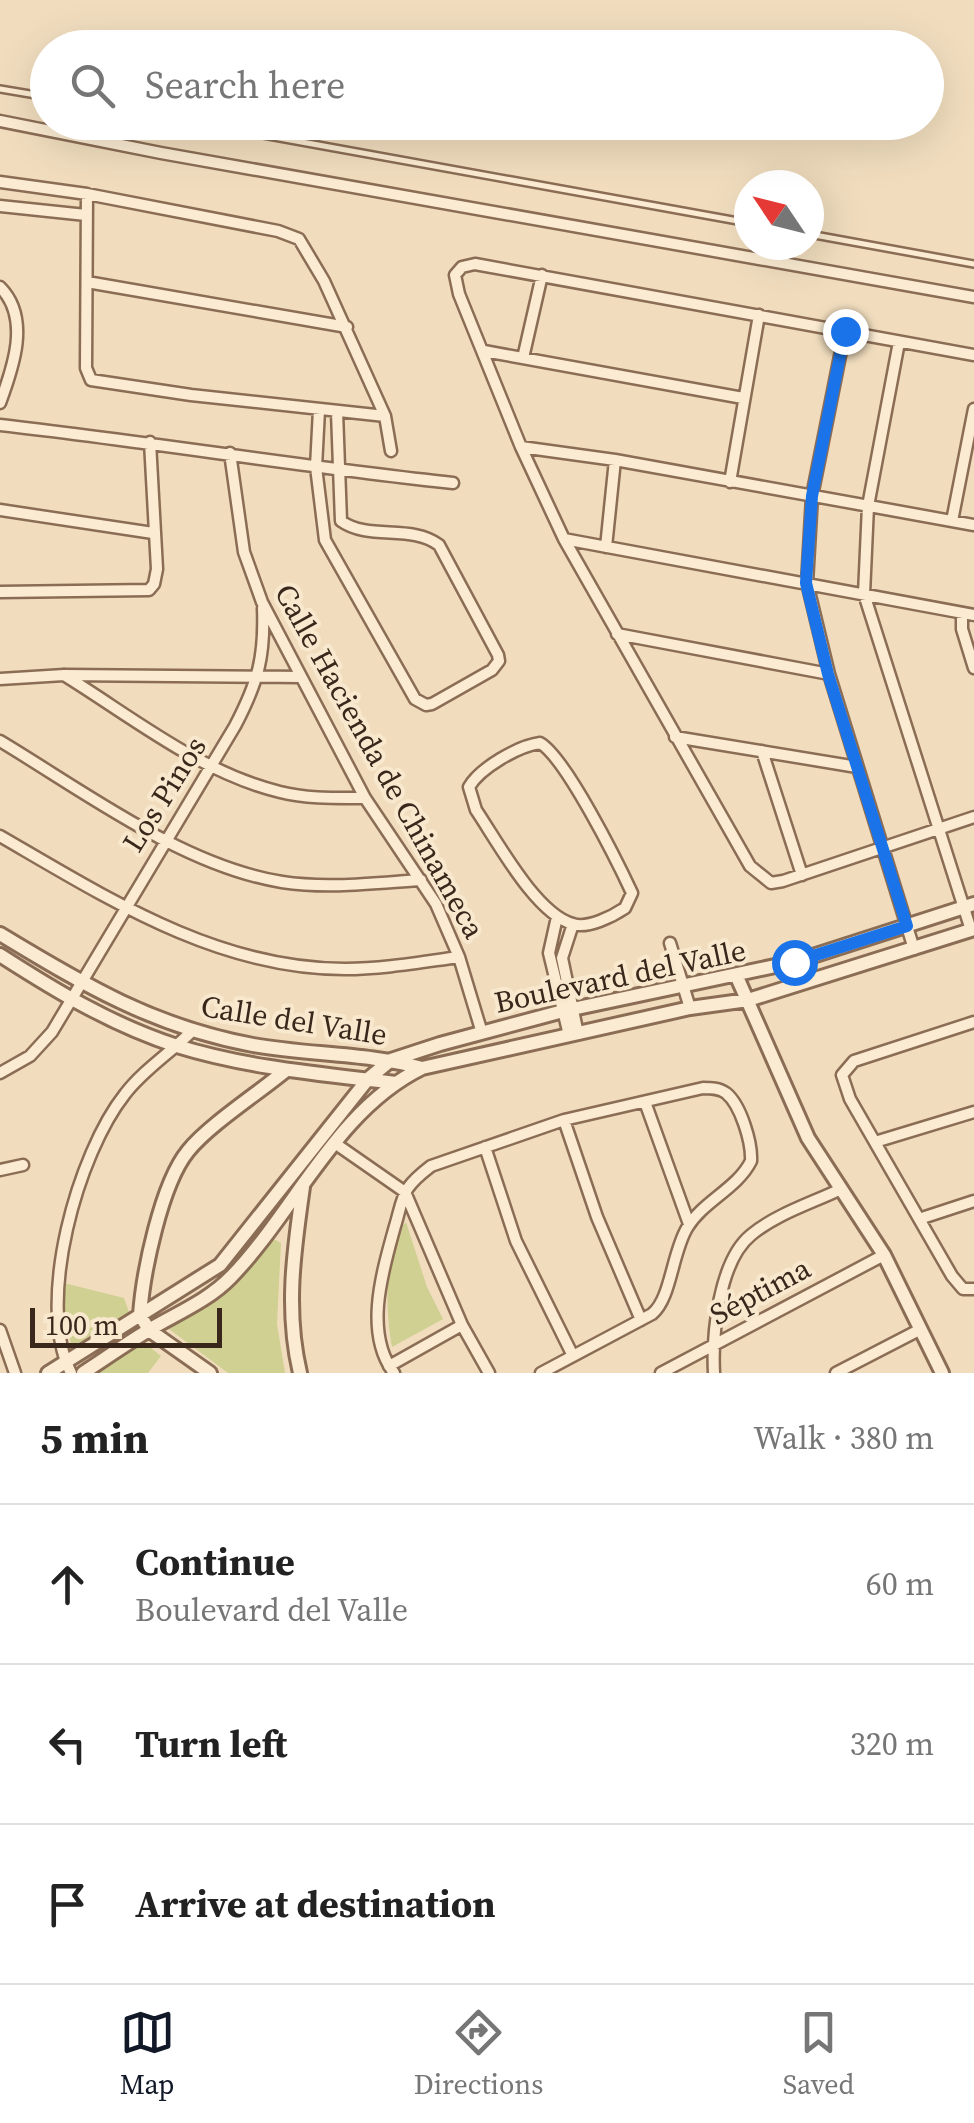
<!DOCTYPE html>
<html lang="en">
<head>
<meta charset="utf-8">
<style>
  :root { --surface:#fff; --page:#f6f6f6; --text:#222; --muted:#767676; --line:#e0e0e0; --accent:#111827 }
  body { margin:0; font-family:"Source Serif 4",serif; background:var(--page); color:var(--text) }
  .compass { position:absolute; left:734px; top:170px; width:90px; height:90px; border-radius:50%; background:var(--surface); box-shadow:0 10px 40px #0002; rotate:305deg }
  .scale { position:absolute; left:30px; bottom:25px; width:192px; box-sizing:border-box; padding-left:10px; border:5px solid #39271b; border-top:0; font-size:28px; line-height:35px; white-space:nowrap; color:#39271b; -webkit-text-stroke:8px #f8e8ce; paint-order:stroke }
  .stop { position:absolute; width:30px; height:30px; margin:-22px; border:8px solid #1a73e8; border-radius:50%; background:#fff }
  .stop.end { background:#1a73e8; border-color:#fff; box-shadow:0 2px 10px #0008 }
  .list { margin:0; padding:0; list-style:none }
  h2 { display:flex; justify-content:space-between; align-items:center; height:130px; margin:0; padding:0 40px; font-size:42px }
  h2 small { font-size:32px; font-weight:400; color:var(--muted) }
  .list li { display:grid; grid-template-columns:65px 1fr auto; gap:30px; align-items:center; box-sizing:border-box; height:160px; padding:0 40px; border-top:2px solid var(--line) }
  .list b { display:block; font-size:38px; white-space:nowrap }
  .list p { margin:0; font-size:32px; white-space:nowrap; color:var(--muted) }
  .list em { font-size:32px; font-style:normal; color:var(--muted) }
  .icon { flex:none; width:55px; height:55px; fill:none; stroke:currentColor; stroke-width:2; stroke-linecap:round; stroke-linejoin:round }
  .map { position:relative; flex:none; width:974px; height:1373px; overflow:hidden }
  .search { position:absolute; background:var(--surface); box-shadow:0 10px 40px #0002; left:30px; right:30px; top:30px; height:110px; display:flex; align-items:center; gap:25px; box-sizing:border-box; padding:0 35px; border-radius:55px; color:var(--muted); font-size:38px }
  .sheet { height:610px; background:var(--surface) }
  nav { display:flex; justify-content:space-around; align-items:center; box-sizing:border-box; height:140px; border-top:2px solid var(--line); background:var(--surface); font-size:28px; color:var(--muted) }
  nav a { display:grid; justify-items:center; gap:5px }
  nav .on { color:var(--accent) }
  .map>svg:first-child { display:block }
  .park { fill:#cfd091 }
  .lines { fill:none; stroke-linecap:round; stroke-linejoin:round }
  .service-casing { stroke:#8b6d55; stroke-width:10 }
  .minor-casing { stroke:#8b6d55; stroke-width:15 }
  .tertiary-casing { stroke:#8b6d55; stroke-width:18 }
  .service { stroke:#fbebd2; stroke-width:5 }
  .minor { stroke:#fbebd2; stroke-width:10 }
  .tertiary { stroke:#fbebd2; stroke-width:12 }
  .route { stroke:#1a73e8; stroke-width:12 }
  .labels { text-anchor:middle; dominant-baseline:central; stroke-width:8; stroke-linejoin:round; paint-order:stroke }
  .street-label { font-size:30px; fill:#39271b; stroke:#f8e8ce }
</style>
</head>
<body>
<div class="map">
<svg width="974" height="1373" viewBox="0 0 974 1373">
  <rect width="100%" height="100%" fill="#f1ddbe"/>
  <path class="park" d="M406 1222 427 1287 443 1319 392 1347C386 1317 382 1244 406 1222Z
    M270 1237 281 1243 277 1324 285 1373H228L165 1326Z
    M64 1283 124 1298 129 1312 72 1347 59 1299Z
    M142 1341 161 1356 148 1373H93Z"/>
  <g class="lines">
    <g class="service-casing">
      <path id="service" d="M0 89 48 97
        M191 122 749 223
        M809 234 974 264"/>
    </g>
    <g class="minor-casing">
      <path id="minor" d="M0 121 161 153 974 297
        M0 182 87 194 278 231 299 239 324 281 385 416 391 451
        M87 194 86 368 91 380 191 395 385 416
        M0 206 86 215
        M87 282 347 327
        M0 287C31 318 13 368 0 403
        M845 331 812 496 807 583 829 674 914 949
        M899 342 868 506 864 594 971 930
        M484 351 743 398
        M974 355 475 264 462 267 455 275 459 294 521 447 564 539 750 866 771 883 783 881 974 817
        M523 358 542 275
        M319 410 316 467 325 540 415 699 426 705 432 704 492 670 499 661 498 655 439 545C411 524 369 541 341 521L337 412
        M0 425C151 442 302 467 453 483
        M521 447 615 460 974 525
        M230 453 244 552 262 602 365 798 436 904 459 957 482 1033
        M730 482 759 315
        M0 510 153 533
        M952 521 974 409
        M564 539 974 615
        M606 547 615 460
        M0 592 149 590 154 584 157 569 150 442
        M962 613V629L974 668
        M617 634 829 674
        M64 675C132 717 201 773 280 792 308 799 336 798 365 798
        M0 679 64 675 300 677
        M675 737 857 767
        M0 741C85 792 183 866 282 882 328 889 375 883 421 880
        M540 743C566 758 618 863 632 893L625 908C613 916 588 929 573 924 536 914 497 841 476 810L469 787C480 768 518 746 540 743Z
        M762 751 802 875
        M0 836C107 898 217 969 345 969 383 969 422 962 459 957
        M557 917 549 953 569 1035
        M573 924 562 958 578 1034
        M670 943 690 1008
        M974 1022 854 1061 842 1075 850 1099 952 1276 963 1289H974
        M0 1073 30 1056 52 1032 235 726C258 682 265 657 263 608
        M645 1102 689 1224
        M564 1120 597 1217 641 1320
        M875 1142 974 1112
        M336 1144 405 1192 462 1325 489 1373
        M485 1147 516 1241 573 1356
        M0 1170 23 1165
        M919 1219 974 1201
        M0 1330 15 1373
        M389 1366 462 1325
        M71 1373C35 1303 78 1153 125 1094 144 1069 172 1052 193 1030
        M394 1373C363 1332 383 1270 395 1226 399 1214 401 1198 408 1188 414 1179 422 1173 431 1166L564 1120 703 1088C711 1088 719 1088 726 1093 741 1105 752 1143 751 1161 737 1189 703 1201 687 1228 672 1253 671 1299 652 1314L541 1373
        M661 1373 884 1255
        M714 1373C712 1334 719 1261 751 1235 776 1214 812 1203 841 1189
        M836 1373 921 1329"/>
    </g>
    <g class="tertiary-casing">
      <path id="tertiary" d="M0 934C84 985 155 1027 253 1045 309 1055 367 1053 422 1068
        M0 955C56 991 112 1025 177 1046 248 1068 322 1074 396 1083
        M737 977 808 1138 884 1255 942 1373
        M48 1373 220 1265 368 1079 391 1060 440 1044 563 1011 794 962 974 904
        M83 1373C106 1358 130 1341 154 1327 180 1312 210 1299 231 1277 295 1211 336 1110 422 1068L690 1008 748 1000 974 929
        M210 1373 149 1330 140 1315C143 1273 161 1184 188 1151 209 1125 257 1094 285 1071
        M300 1373C285 1310 294 1250 303 1187"/>
    </g>
    <use href="#service" class="service"/>
    <use href="#minor" class="minor"/>
    <use href="#tertiary" class="tertiary"/>
  </g>
  <g class="lines">
    <path class="route" d="M794 962 907 926 828 674 806 583 812 496 845 331"/>
  </g>
  <g class="labels">
    <g class="street-label">
      <text transform="translate(380 761) rotate(61)">Calle Hacienda de Chinameca</text>
      <text transform="translate(164 794) rotate(-58)">Los Pinos</text>
      <text transform="translate(620 976) rotate(-12)">Boulevard del Valle</text>
      <text transform="translate(294 1020) rotate(9)">Calle del Valle</text>
      <text transform="translate(760 1291) rotate(-28)">Séptima</text>
    </g>
  </g>
</svg>
<svg class="compass" viewBox="-18 -18 36 36"><path d="M0-13l5 13h-10z" fill="#e53935"/><path d="M0 13l5-13h-10z" fill="#767676"/></svg>
<div class="scale">100 m</div>
<div class="stop" style="left:794px;top:962px"></div>
<div class="stop end" style="left:845px;top:331px"></div>
<div class="search"><svg class="icon" aria-label="search" viewBox="0 0 24 24"><circle cx="10" cy="10" r="6"/><path d="M15 15l6 6"/></svg>Search here</div>
</div>
<section class="sheet">
<h2>5 min<small>Walk · 380 m</small></h2>
<ul class="list">
<li><svg class="icon" aria-label="ahead" viewBox="0 0 24 24"><path d="M12 20V5M6 11l6-6 6 6"/></svg><div><b>Continue</b><p>Boulevard del Valle</p></div><em>60 m</em></li>
<li><svg class="icon" aria-label="left" viewBox="0 0 24 24"><path d="M17 20v-9H6M10 6l-5 5 5 5"/></svg><div><b>Turn left</b></div><em>320 m</em></li>
<li><svg class="icon" aria-label="arrive" viewBox="0 0 24 24"><path d="M6 21V4h12l-3 4 3 4H6"/></svg><div><b>Arrive at destination</b></div></li>
</ul>
</section>
<nav>
<a class="on"><svg class="icon" aria-label="map" viewBox="0 0 24 24"><path d="M3 6l6-2 6 2 6-2v14l-6 2-6-2-6 2zM9 4v14M15 6v14"/></svg>Map</a>
<a><svg class="icon" aria-label="directions" viewBox="0 0 24 24"><path d="M12 3l9 9-9 9-9-9zM9 14v-3h6M13 9l2 2-2 2"/></svg>Directions</a>
<a><svg class="icon" aria-label="saved" viewBox="0 0 24 24"><path d="M7 4h10v16l-5-4-5 4z"/></svg>Saved</a>
</nav>
</body>
</html>
